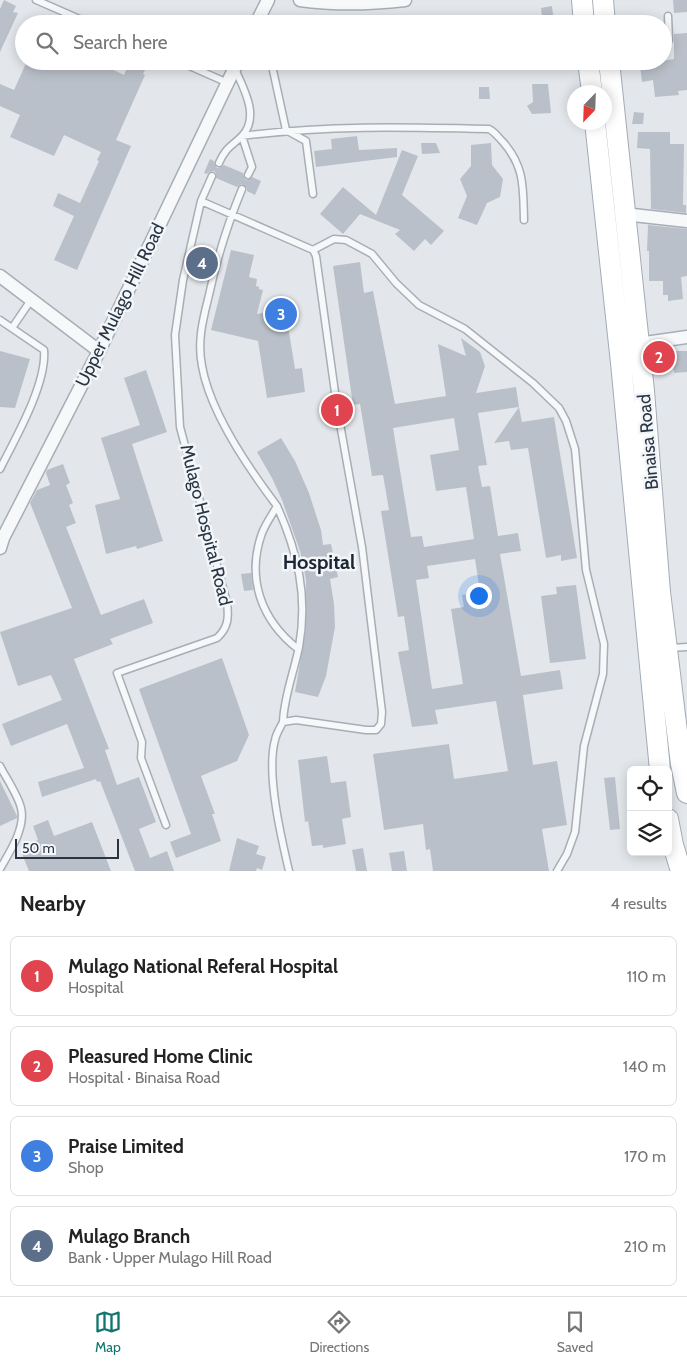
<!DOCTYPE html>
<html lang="en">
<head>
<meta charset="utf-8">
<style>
  :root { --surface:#fff; --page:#f6f6f6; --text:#222; --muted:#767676; --line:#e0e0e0; --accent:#0f766e }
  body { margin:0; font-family:Cabin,sans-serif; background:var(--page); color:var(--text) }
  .controls { position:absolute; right:15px; bottom:15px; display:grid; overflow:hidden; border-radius:8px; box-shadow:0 2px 12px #0003 }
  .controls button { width:45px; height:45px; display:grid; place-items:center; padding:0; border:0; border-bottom:1px solid var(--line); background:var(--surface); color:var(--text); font:25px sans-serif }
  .compass { position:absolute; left:567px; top:85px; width:45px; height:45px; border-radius:50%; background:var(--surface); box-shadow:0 2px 12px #0003; rotate:203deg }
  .scale { position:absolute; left:15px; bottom:12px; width:104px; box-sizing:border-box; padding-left:5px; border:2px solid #2a3544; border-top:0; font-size:14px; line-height:18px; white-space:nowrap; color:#2a3544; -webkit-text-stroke:4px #f3f6f9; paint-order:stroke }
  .you { position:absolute; left:478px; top:595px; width:18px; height:18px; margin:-12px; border:4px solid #fff; border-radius:50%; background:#1a73e8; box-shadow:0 0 0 8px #1a73e833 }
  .badge { display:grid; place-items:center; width:32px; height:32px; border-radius:50%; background:var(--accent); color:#fff; font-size:16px; font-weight:700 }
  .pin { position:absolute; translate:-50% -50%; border:2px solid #fff; box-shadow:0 1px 5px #0006 }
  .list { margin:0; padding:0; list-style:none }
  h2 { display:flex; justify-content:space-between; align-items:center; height:65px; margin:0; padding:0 20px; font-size:21px }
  h2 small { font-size:16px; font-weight:400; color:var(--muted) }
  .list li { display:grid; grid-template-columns:32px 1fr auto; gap:15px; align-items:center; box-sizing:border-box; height:80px; margin:0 10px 10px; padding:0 10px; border:1px solid var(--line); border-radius:8px }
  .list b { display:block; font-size:19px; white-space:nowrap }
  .list p { margin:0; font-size:16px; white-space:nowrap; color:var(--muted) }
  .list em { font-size:16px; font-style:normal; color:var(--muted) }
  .icon { flex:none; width:28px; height:28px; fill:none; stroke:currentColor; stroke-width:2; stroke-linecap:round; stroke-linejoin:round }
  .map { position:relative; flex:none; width:687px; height:871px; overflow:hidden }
  .search { position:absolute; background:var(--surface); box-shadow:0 2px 12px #0003; left:15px; right:15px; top:15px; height:55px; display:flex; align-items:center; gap:12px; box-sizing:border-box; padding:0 18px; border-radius:28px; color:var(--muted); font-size:19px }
  .sheet { height:425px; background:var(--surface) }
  nav { display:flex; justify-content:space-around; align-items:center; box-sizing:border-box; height:70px; border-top:1px solid var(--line); background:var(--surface); font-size:14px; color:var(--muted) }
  nav a { display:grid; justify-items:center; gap:2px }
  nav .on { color:var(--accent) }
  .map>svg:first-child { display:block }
  .building { fill:#bac0c9; fill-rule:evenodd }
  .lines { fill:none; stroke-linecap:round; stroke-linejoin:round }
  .lane-casing { stroke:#a8aeb6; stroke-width:9 }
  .street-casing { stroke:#a8aeb6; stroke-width:15 }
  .primary-casing { stroke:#a2acb7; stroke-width:22 }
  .lane { stroke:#f6f8fa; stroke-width:6 }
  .street { stroke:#f6f8fa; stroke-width:12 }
  .primary { stroke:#fff; stroke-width:20 }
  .labels { text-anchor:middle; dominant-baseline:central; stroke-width:5; stroke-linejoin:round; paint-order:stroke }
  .street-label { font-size:18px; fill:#2a3544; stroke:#f3f6f9 }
  .quarter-label { font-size:20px; font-weight:bold; fill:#1c2635; stroke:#f3f6f9 }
</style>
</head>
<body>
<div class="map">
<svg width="687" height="871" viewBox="0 0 687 871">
  <rect width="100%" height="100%" fill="#e3e7eb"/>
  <path class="building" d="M4 0 16 6 13 12 18 13 0 52V9Z
    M673 0H687V12L674 13Z
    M552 6 554 24H543L541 8Z
    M687 33V90L678 91 679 95 655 97 653 80 642 82 640 65 674 59V34Z
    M27 61H102L101 64 124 75 129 63 145 70 143 74 145 75 116 140 131 146 77 270 54 260 74 216 53 206 58 193 80 203 99 161 97 160 101 152 64 135 54 156 10 137 20 115 0 106V84L14 90Z
    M532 84H548L551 113 532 114 527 106 533 102Z
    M479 87H489L490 99H479Z
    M634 112 644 113 643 124H632Z
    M638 132H670V144H684L683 205H686V213L651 209 650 149 637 148Z
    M357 136 359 150 397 148V157L316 167 314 151 332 149 331 139Z
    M421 143H436L440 153 422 154Z
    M491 143 492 165 503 179 500 197 487 203 477 225 458 218 467 196 460 179 471 166V145Z
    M402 150 418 156 402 195 444 231 431 245 425 239 414 251 395 234 400 230 360 214 343 234 320 214 343 187 376 215Z
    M210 159 214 161 215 165 217 168 221 167 224 165 243 173 244 177 246 180 252 177 261 181 255 195 247 191V188L244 185 241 184 237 187 216 178V173L214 171 209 172 207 174 204 173Z
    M648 225 687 229V276L681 277 683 299 668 301V295H663V281H649V251H647Z
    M231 250 254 255 249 277 257 279 256 286 259 287V289L263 290 257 314 292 308 294 325 288 326 295 369 302 368 305 392 267 398 258 341 211 330Z
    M360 262 364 293 373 291 395 404 446 396 438 344 466 356 461 338 480 352 485 366 476 393 516 387 519 407 478 413 487 465 478 466 482 487 490 486 498 536 518 533 521 551 500 554 521 676 560 670 563 689 523 695 533 765 557 761 567 825 542 829 549 871H433L430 849 426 850 423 824 384 830 373 754 449 744 454 779 508 771 496 701 435 710 438 724 412 727 398 652 409 650 404 616 398 617 381 511 389 510 383 475 372 476 360 404 353 405 333 266ZM454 418 459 450 430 455 436 491 466 487 474 539 424 547 422 536 411 537 393 428ZM475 559 480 592 462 595 464 607 451 609 463 684 432 689 416 580 429 578 427 566Z
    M0 351 30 359 15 408 0 407Z
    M672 351H687V372L674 373Z
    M146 370 167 432 132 444 163 541 137 549 136 546 106 554 95 505 120 499 101 438 140 425 124 378Z
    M519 407 522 422 554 417 577 558 561 561V555L546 558 528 448 511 450 509 441 494 443Z
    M281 438 295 461 309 493 321 530 323 545 331 544 338 577 330 579 334 604 335 627 326 676 318 697 295 692 306 628V580L300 551 282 500 272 478 257 452Z
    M63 464 70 483 66 485 73 503 69 505 76 523 66 527 101 615 144 599 153 623 110 639 113 644 74 659 109 749 105 750 117 785 139 777 156 822 139 829 150 858 167 851 174 871H135L100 781 97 782 96 779 42 797 38 782 84 768 67 724 11 746 2 724 62 700 51 675 18 686 0 632 72 608 30 503 37 490 50 485 46 473 47 470Z
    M251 573 253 590 244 591 241 574Z
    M576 585 586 659 550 663 541 596 557 594 556 587Z
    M222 658 249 735 237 761 201 776 215 814H212L221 841 176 858 170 842 191 834 139 689Z
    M327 756 331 783 346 781 351 817 342 819 346 844 323 848V845L312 846 308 821 305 822 298 760Z
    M615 777 620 829 610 830 604 778Z
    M0 781 17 816V818L0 826Z
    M48 820 54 836 92 822 111 871H29L22 854 32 850 30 843 38 840 33 826Z
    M237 838 259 846 256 854 266 857 262 870 257 868 256 871H229Z
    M363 848 367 871H356L352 850Z
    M404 851 407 871H392L389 853Z"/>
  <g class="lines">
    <g class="lane-casing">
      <path id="lane" d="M36 0 91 24
        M663 48 669 40 668 16
        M178 61 228 83
        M271 61 286 130 306 141 313 194
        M219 163C226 147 231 147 242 136 260 117 244 89 235 69
        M248 175 252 167 242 136C324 125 406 127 489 129 495 132 498 137 503 142 525 167 523 188 524 220
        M242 189C228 223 217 258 209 295 203 319 197 341 202 366 210 413 249 469 277 506 272 515 266 523 262 533 246 578 261 620 298 649
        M201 201 313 250 316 256 337 407 362 547 382 712 381 724 376 730H366L296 720 283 722C280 728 276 734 275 740 266 773 281 837 289 871
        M313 250 334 239 346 240 372 254 396 283 419 305 465 329 533 383 559 408 566 421 575 449 586 570 604 644 603 674 584 746 575 832 567 854 557 871
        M0 320 44 350C47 384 15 439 0 469
        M12 328 31 300
        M277 506C298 553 308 596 299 647 294 672 284 696 283 722
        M670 648 687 647
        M0 766C6 778 18 795 21 808 26 828 9 853 0 869
        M166 825 141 758 142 742 117 673 217 638C228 628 229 618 227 603L180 427 175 335 183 280 201 201 212 176"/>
    </g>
    <g class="street-casing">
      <path id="street" d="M300 0C335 5 370 4 405 0
        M256 24 268 0
        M624 214 687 221
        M0 276 99 351
        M638 344 687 337
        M0 548 3 538 99 351 238 61"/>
    </g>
    <g class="primary-casing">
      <path id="primary" d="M582 0 584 24
        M603 0 605 24
        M588 61 592 92
        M609 61 644 391 660 592 681 764 687 793
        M595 122 621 363 660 770
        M668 819 673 845 681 871"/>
    </g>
    <use href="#lane" class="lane"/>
    <use href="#street" class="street"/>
    <use href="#primary" class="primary"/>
  </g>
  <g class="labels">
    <g class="street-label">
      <text transform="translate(120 305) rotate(-64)">Upper Mulago Hill Road</text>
      <text transform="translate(648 442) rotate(-95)">Binaisa Road</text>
      <text transform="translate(206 525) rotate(76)">Mulago Hospital Road</text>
    </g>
    <g class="quarter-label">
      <text x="319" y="562">Hospital</text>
    </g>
  </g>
</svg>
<div class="controls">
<button><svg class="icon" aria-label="locate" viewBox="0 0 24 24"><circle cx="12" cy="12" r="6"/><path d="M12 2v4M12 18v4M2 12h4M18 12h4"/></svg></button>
<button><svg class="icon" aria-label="layers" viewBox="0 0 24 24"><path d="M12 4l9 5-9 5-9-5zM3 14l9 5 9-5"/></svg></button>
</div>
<svg class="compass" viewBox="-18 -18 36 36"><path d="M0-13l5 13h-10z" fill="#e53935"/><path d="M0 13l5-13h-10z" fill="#767676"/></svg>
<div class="scale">50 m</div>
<div class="you"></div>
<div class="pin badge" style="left:337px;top:410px;background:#e0444e">1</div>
<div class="pin badge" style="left:659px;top:357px;background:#e0444e">2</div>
<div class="pin badge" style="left:281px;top:314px;background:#3f7fe0">3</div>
<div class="pin badge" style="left:202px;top:263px;background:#5c6f8a">4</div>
<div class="search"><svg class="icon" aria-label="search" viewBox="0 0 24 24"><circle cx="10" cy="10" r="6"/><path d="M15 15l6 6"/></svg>Search here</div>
</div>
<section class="sheet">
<h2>Nearby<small>4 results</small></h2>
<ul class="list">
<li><span class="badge" style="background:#e0444e">1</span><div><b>Mulago National Referal Hospital</b><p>Hospital</p></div><em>110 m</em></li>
<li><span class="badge" style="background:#e0444e">2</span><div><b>Pleasured Home Clinic</b><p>Hospital · Binaisa Road</p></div><em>140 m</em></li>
<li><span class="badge" style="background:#3f7fe0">3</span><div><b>Praise Limited</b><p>Shop</p></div><em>170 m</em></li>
<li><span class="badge" style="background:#5c6f8a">4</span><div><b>Mulago Branch</b><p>Bank · Upper Mulago Hill Road</p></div><em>210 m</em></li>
</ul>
</section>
<nav>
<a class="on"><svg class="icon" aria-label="map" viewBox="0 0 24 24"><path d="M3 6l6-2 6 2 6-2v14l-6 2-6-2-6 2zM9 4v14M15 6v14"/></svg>Map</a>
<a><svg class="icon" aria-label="directions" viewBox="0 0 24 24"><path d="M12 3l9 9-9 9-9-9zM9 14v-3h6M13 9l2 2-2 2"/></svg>Directions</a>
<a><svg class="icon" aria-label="saved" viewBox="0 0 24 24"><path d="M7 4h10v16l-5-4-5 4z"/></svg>Saved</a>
</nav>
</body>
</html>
